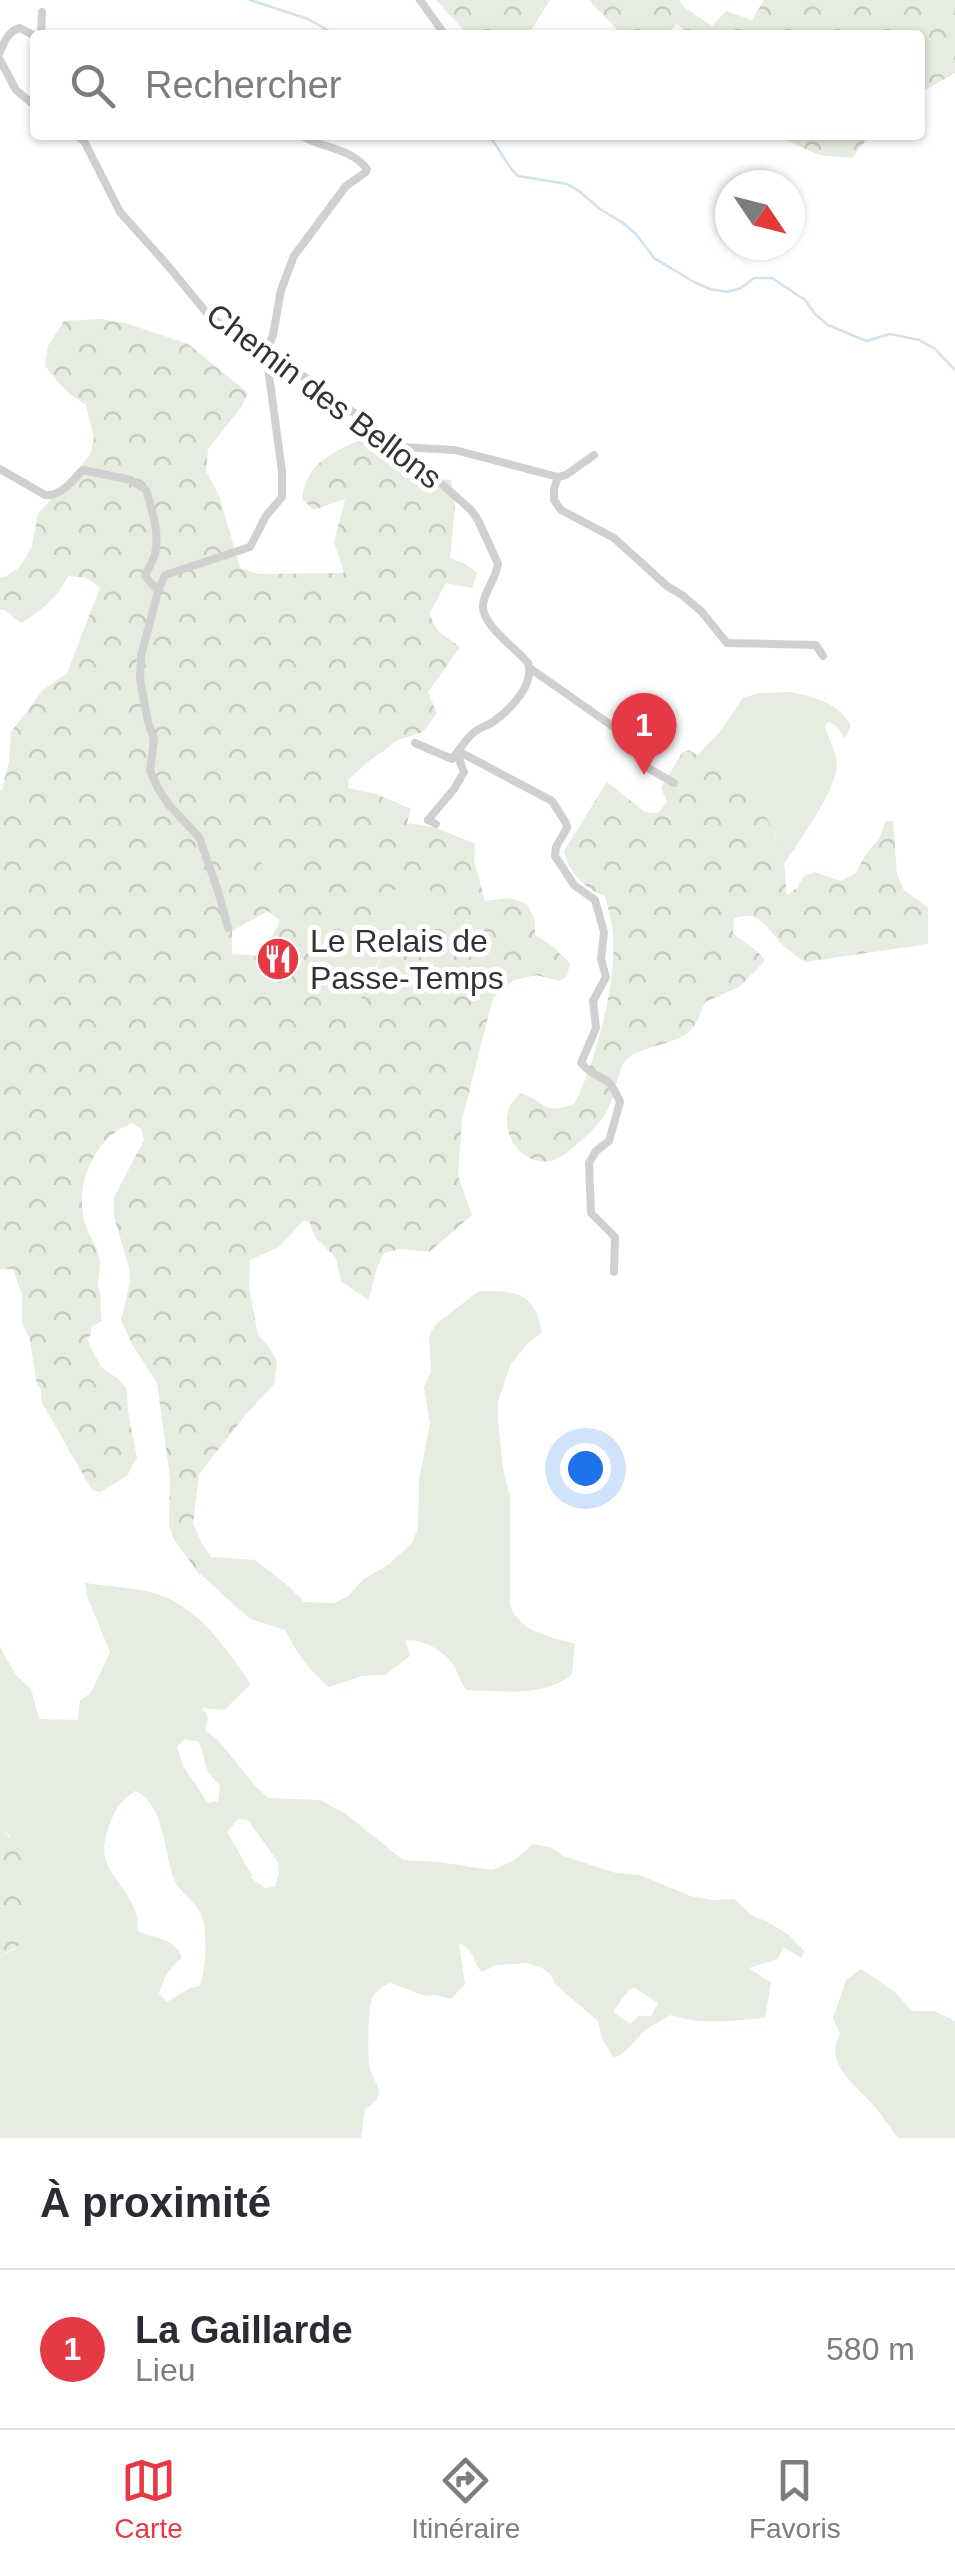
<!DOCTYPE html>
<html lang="fr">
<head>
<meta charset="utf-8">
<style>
  :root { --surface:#fff; --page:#f7f7f7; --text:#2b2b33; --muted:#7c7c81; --line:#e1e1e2; --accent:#e63946 }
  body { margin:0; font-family:Arial,sans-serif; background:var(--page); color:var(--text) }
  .compass { position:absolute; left:715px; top:170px; width:90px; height:90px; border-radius:50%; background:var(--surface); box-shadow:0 2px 8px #0004; rotate:125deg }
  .you { position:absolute; left:585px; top:1468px; width:35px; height:35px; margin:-25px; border:8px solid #fff; border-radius:50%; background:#1a73e8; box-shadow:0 0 0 15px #1a73e833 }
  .badge { display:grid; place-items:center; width:65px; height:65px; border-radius:50%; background:var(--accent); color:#fff; font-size:32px; font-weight:700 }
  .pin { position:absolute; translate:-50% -82px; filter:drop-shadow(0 2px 5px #0008) }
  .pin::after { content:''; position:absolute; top:52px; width:35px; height:30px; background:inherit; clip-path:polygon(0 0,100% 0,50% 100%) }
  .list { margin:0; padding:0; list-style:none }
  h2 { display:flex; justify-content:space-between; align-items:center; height:130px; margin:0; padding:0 40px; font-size:42px }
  h2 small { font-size:32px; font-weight:400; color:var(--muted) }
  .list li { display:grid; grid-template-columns:65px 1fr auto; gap:30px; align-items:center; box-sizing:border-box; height:160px; padding:0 40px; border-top:2px solid var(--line) }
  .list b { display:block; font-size:38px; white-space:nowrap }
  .list p { margin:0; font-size:32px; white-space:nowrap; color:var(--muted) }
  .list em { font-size:32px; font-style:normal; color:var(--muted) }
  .icon { flex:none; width:55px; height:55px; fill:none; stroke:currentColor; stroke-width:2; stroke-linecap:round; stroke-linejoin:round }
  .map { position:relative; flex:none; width:955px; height:2138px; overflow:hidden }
  .search { position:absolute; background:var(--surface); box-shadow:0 2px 8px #0004; left:30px; right:30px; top:30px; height:110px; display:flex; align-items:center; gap:25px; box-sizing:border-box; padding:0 35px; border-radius:10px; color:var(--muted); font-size:38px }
  .sheet { height:290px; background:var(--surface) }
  nav { display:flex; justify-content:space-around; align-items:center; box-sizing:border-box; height:140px; border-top:2px solid var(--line); background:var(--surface); font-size:28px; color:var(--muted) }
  nav a { display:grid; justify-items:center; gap:5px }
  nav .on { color:var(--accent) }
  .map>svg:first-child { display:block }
  .grass { fill:#e6ecdf; fill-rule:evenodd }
  .forest { fill:url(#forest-crowns); fill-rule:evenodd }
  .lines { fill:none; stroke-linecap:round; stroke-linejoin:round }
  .stream { stroke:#cfe2ee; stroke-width:2.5 }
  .street { stroke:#d0d0d0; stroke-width:8 }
  .labels { text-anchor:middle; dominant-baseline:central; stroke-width:10; stroke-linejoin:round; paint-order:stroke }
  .street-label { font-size:32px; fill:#333; stroke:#fff }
  .poi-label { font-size:32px; fill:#333; stroke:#fff; text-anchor:start }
</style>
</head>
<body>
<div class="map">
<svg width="955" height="2138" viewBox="0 0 955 2138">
  <defs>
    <pattern id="forest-crowns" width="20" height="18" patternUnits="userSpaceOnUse" patternTransform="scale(2.5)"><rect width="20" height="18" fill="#e6ecdf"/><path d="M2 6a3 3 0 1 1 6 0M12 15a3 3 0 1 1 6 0" fill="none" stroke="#c6cbc0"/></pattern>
  </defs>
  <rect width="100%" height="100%" fill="#fff"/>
  <path class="grass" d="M790 692C814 696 839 703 851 726L845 738 835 725 828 722 825 726C828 739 836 750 837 764 838 787 798 844 784 864L775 834 697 756 718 734 743 698 759 693Z
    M272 841 297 875 280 888 255 854Z
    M431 889 429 921 380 958 351 1020C339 1003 296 954 324 936 334 929 373 925 387 922L391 890Z
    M479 1291C516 1291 535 1292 542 1332L527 1344 511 1364 498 1401V1421L503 1469 510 1496V1605C520 1633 549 1636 575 1644L572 1674C543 1698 503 1691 467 1690 460 1683 460 1677 455 1668 447 1653 423 1638 406 1641L410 1656 385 1675 362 1676 329 1687C309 1670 297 1654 285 1630L250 1619 199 1573 213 1557 255 1560 286 1584 304 1602 335 1603 348 1596 364 1579 388 1565 412 1543 418 1528 419 1479 430 1423 424 1387 431 1372 429 1336 436 1324Z
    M85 1583C107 1586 143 1588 163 1596 200 1610 229 1652 251 1684L224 1710 202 1708 208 1718 205 1730 219 1741 255 1786 269 1798 320 1800 346 1814 403 1860 438 1862 492 1870 513 1861 533 1844 552 1848 563 1856 616 1873 640 1875 690 1896 714 1900 734 1899 754 1917 766 1921 789 1935 804 1951 802 1958 783 1947 778 1959 749 1968 771 1983 765 2018C734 2021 702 2025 671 2015L646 2029 621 2055 613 2057 602 2038 598 2021 556 1985 551 1975 542 1968 528 1963 497 1965 482 1972C471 1960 476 1951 459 1943L465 1984 451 1999 435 1995 425 1996 390 1983C382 1986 377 1991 372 1998 368 2006 367 2059 370 2069 372 2079 383 2088 377 2099 376 2102 368 2107 365 2109L361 2138H0V1957L15 1949 10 1836 0 1828V1647L16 1675 31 1689 39 1719 78 1720 80 1701 91 1692 110 1652 87 1596ZM184 1739 199 1742 208 1772 220 1786 218 1801 208 1803 183 1766 177 1747ZM135 1791C168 1804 163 1865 178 1886 188 1899 201 1907 204 1924 207 1944 206 1966 200 1986L190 1988 167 2002 159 1994C163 1979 169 1967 182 1958 177 1938 154 1939 138 1931 137 1924 138 1915 134 1908 118 1871 92 1868 111 1821 117 1806 122 1800 135 1791ZM238 1819 248 1820 278 1862 279 1873 275 1886 265 1888 251 1878 252 1875 227 1832ZM635 1988 658 2003 651 2016H639L630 2024 613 2012 629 1989Z
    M861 1969 895 1992 912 2011H934L955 2021V2138H898C890 2128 883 2116 874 2106 856 2085 823 2064 840 2034L833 2018 846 1980Z"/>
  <path class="forest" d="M436 0H550L528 35H468Z
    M589 0H679L684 7 712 26 726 11 752 20 764 0H955V73L920 93V35H690L677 24 665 35H622Z
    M775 135H870L852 158 819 155Z
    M101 319 129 324 188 344 248 393 242 406 208 449 206 471 219 495 240 568 259 574 344 573 334 542 345 499 313 510 302 498C308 462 330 454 360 440L406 477 451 480 455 507 450 558 465 564 477 573 472 588 446 583 429 614 438 631 460 647 428 692 437 713 423 732 398 740 369 761 349 779 348 788 376 794 411 809 407 823 437 828 475 844 474 860 485 901 510 898 527 904 535 920V935L551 945 570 963 567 976 560 981 536 975 514 980 493 998 462 1120 458 1176 472 1215 429 1252 400 1249 384 1253C375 1268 374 1283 368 1300L341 1281 336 1258 315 1237 309 1221H303L279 1247 250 1260 249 1287 258 1335 269 1347 277 1361 274 1384 247 1413 199 1474 193 1523 202 1544 212 1558 199 1574 173 1538 169 1525 170 1478 157 1383 133 1346 121 1320 130 1282 129 1267 114 1217V1197L144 1140 141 1129 132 1123C95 1137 75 1182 84 1220 87 1235 100 1248 100 1263 100 1271 98 1279 98 1287 103 1296 99 1310 102 1321L92 1326 90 1336 87 1339 101 1367 117 1378 127 1389 128 1411 137 1458 127 1476 100 1492 92 1490 41 1401V1389L37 1385 30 1340 22 1323V1295L13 1269H0V790H2L9 761 11 732 43 690 67 673 100 588 87 578 68 576C57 598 42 610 21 623L3 609 0 610V578L5 577 20 567 32 546 38 514 90 455 94 438 86 405 66 391 45 366 48 346 64 321ZM271 842 297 875 280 888 255 854ZM392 890H431L429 921 398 923 351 1019C334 995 299 962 325 935L370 941 387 922ZM268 911 280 921 262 956 232 954V931Z
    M689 750C702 759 719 764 732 773 755 790 778 835 784 863 786 873 785 885 787 895L797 888 804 876 814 872 841 881 855 874 866 854 879 839 886 821H893L897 873 903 889 928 908V944L805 962C798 957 791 952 785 947 769 932 759 907 734 919L733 933C744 944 758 948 765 961L739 987 705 1002C701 1012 698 1022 691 1030 677 1046 632 1046 623 1064 615 1080 615 1101 604 1116 597 1127 564 1159 551 1161 515 1168 489 1114 522 1093 548 1104 543 1115 574 1104 596 1064 617 980 613 935 612 922 608 908 605 896 583 888 570 873 564 851L607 782 645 812 658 813 667 802 661 788 682 753Z
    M0 1828C10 1836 13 1843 19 1855 34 1888 27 1910 20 1944L0 1957Z"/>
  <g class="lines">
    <path class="stream" d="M250 0 308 19 336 35
      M488 135C500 147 505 165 518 176L567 184 579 191 600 209 623 223 636 234 654 258 694 282 710 289 727 292 741 288 754 278H772L805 300 815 314 828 325 866 341 890 334 919 340 935 349 955 370"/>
    <path class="street" d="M420 0 445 35
      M41 35 42 12
      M0 52C5 41 8 31 20 28L35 36
      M0 60 16 90 35 106
      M75 135 84 141 120 212 169 267 210 317 314 383 400 447 471 510 478 520 498 564C496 579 485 590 483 604 480 624 516 648 528 663 535 685 510 710 493 722 486 726 478 728 472 734 464 741 459 751 452 759L415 743
      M400 447 455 450 558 477 566 475 594 455
      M0 469 45 495C61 497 73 480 83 470L131 480 146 490C152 510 160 533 155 554 153 561 148 569 145 576L158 591
      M558 477 554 489V500L561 510 614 538 667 586 682 595 701 611 727 643 816 645 823 656
      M531 669 628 737 646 767 674 783
      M458 751 552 801 566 823 567 828 556 847 555 856 574 885 595 900 604 932 601 959 606 977 593 1001 596 1028 581 1063C598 1083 607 1070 620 1102L609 1141 596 1151 589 1163 591 1213 615 1237 614 1272
      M436 824 428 820 454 789 464 772 457 754
      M228 928 218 891 199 837 169 805 159 790 150 771 154 739 148 722 140 679 141 656 158 591 165 575 250 547 266 516 282 497V472L266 352 273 335 281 290 294 256 346 186 366 172 367 169C350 147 322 149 300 135"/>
  </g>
  <defs>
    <g id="restaurant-disc" transform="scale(2.25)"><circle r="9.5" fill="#e63946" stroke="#fff"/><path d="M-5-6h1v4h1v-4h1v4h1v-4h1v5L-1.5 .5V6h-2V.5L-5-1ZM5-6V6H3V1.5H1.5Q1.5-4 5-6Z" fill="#fff"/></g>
  </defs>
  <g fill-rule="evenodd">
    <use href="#restaurant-disc" x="278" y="959"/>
  </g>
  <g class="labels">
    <g class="street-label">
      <text transform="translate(324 396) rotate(37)">Chemin des Bellons</text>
    </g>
    <g class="poi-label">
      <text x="310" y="941">Le Relais de<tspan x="310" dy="37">Passe-Temps</tspan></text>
    </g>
  </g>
</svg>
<svg class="compass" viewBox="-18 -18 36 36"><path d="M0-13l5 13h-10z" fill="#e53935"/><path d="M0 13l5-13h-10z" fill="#7c7c81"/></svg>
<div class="you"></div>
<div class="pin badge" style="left:644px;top:775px">1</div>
<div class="search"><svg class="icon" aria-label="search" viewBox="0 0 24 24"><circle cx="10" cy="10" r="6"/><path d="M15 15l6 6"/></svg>Rechercher</div>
</div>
<section class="sheet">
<h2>À proximité<small></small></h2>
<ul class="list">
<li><span class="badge">1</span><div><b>La Gaillarde</b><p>Lieu</p></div><em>580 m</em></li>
</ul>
</section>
<nav>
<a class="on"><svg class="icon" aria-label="map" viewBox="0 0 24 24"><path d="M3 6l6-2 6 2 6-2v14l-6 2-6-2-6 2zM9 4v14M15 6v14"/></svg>Carte</a>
<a><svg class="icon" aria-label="directions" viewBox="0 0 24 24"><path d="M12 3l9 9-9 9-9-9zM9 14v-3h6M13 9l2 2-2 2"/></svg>Itinéraire</a>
<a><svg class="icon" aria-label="saved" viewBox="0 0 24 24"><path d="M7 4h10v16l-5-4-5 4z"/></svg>Favoris</a>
</nav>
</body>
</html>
